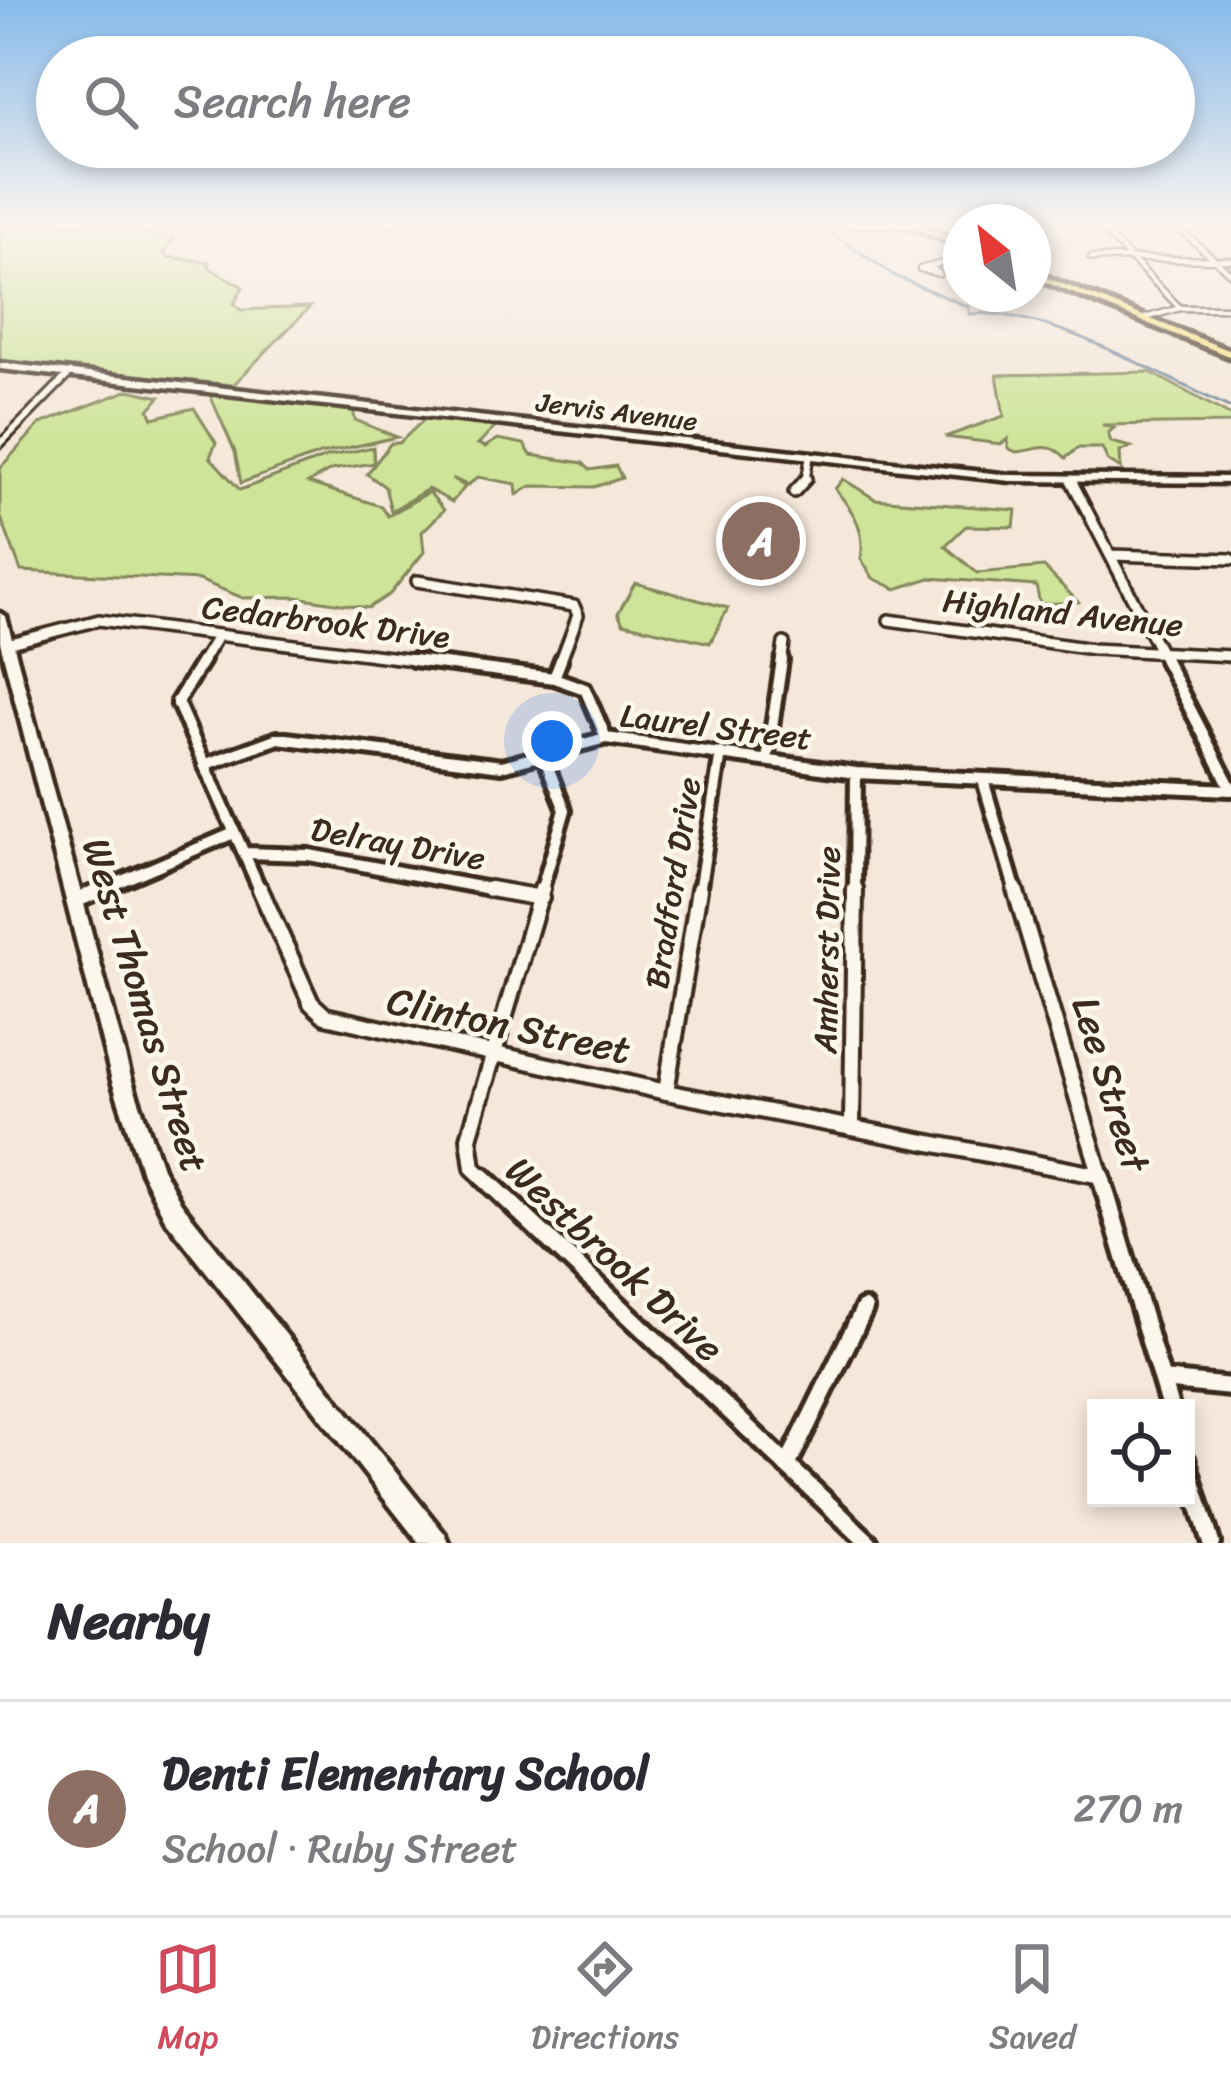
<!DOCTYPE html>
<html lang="en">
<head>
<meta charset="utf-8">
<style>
  :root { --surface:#fff; --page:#f2f2f3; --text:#2b2b33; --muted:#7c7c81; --line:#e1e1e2; --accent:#d1495b }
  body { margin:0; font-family:Sriracha,sans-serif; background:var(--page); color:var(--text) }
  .controls { position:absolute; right:36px; bottom:36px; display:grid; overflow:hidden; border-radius:0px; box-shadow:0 6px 18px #0003 }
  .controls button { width:108px; height:108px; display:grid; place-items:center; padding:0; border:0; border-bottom:3px solid var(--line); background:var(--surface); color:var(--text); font:60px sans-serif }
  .compass { position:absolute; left:943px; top:204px; width:108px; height:108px; border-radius:50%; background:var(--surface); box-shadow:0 6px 18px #0003; rotate:330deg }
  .you { position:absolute; left:552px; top:741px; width:42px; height:42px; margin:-30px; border:9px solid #fff; border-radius:50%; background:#1a73e8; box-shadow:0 0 0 18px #1a73e833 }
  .badge { display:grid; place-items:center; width:78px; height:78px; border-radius:50%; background:var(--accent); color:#fff; font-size:39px; font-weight:700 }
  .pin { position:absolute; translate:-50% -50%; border:6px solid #fff; box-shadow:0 3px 12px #0006 }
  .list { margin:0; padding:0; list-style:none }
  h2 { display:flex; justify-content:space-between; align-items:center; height:156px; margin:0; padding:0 48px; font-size:51px }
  h2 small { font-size:39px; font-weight:400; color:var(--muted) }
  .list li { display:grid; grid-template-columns:78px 1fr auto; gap:36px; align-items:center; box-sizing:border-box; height:216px; padding:0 48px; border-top:3px solid var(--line) }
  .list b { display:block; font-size:45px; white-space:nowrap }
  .list p { margin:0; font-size:39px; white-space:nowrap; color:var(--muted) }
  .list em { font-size:39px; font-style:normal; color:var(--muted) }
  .icon { flex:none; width:66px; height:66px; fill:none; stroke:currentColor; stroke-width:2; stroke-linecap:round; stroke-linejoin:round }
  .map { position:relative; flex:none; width:1231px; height:1543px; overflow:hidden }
  .search { position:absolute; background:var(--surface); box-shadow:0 6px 18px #0003; left:36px; right:36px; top:36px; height:132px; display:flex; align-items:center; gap:30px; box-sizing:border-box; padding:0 42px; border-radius:66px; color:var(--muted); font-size:45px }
  .sheet { height:372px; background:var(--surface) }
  nav { display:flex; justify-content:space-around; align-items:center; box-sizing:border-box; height:168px; border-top:3px solid var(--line); background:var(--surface); font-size:33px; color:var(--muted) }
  nav a { display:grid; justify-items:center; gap:6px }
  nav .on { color:var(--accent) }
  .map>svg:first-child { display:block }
  .green { fill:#cee499; stroke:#84875c; stroke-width:3 }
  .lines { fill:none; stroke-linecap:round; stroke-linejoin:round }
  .stream { stroke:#72869c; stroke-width:3 }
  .street-far5-casing { stroke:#3b2a1e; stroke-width:9 }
  .street-far4-casing { stroke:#3b2a1e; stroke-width:12 }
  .street-far3-casing { stroke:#3b2a1e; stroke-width:16 }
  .street-far2-casing { stroke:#3b2a1e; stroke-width:20 }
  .street-far1-casing { stroke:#3b2a1e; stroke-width:22 }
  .street-casing { stroke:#3b2a1e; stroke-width:26 }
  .secondary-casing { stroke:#3b2a1e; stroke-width:9 }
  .primary-casing { stroke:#3b2a1e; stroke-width:10 }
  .street-far5 { stroke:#fbf7ec; stroke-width:4.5 }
  .street-far4 { stroke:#fbf7ec; stroke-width:6 }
  .street-far3 { stroke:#fbf7ec; stroke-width:9 }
  .street-far2 { stroke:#fbf7ec; stroke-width:10 }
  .street-far1 { stroke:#fbf7ec; stroke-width:14 }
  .street { stroke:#fbf7ec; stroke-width:16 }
  .secondary { fill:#fbf7ec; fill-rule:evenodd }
  .primary { fill:#f8e181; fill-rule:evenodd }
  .labels { text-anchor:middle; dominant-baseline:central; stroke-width:9; stroke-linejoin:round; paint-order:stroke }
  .far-street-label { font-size:27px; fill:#3b2a1e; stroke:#fbf7ec }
  .street-label { font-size:33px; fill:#3b2a1e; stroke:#fbf7ec }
  .near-street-label { font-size:39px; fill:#3b2a1e; stroke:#fbf7ec }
</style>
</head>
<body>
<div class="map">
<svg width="1231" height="1543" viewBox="0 0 1231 1543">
  <rect width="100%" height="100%" fill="#f5e7da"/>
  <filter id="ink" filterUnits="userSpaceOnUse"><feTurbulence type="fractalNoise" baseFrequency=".00833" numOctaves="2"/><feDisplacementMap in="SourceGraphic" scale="24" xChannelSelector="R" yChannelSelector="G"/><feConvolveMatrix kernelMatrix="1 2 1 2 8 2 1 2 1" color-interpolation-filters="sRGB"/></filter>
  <g filter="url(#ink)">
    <path class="green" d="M0 224H117L125 231 170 237 174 238 164 253 168 257 208 262 211 269 243 287 234 304 241 310 310 307 233 385 0 362Z
      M1150 372 1231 416V423L1102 425 1114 428 1108 433 1111 442 1131 447 1120 452 1121 469 1108 461 1102 448H1078L1066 458C1047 439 1037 451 1016 452L1008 448V439L1001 444 945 437 1004 416 997 375Z
      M129 390 160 397 149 410 153 418 194 408 216 443 210 457 240 490 326 457 373 447 374 463 331 470 308 483 381 506 388 516 429 492 444 510 422 532 424 552 390 594 368 608 296 597 243 598 199 580 21 571 0 515V468L40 424Z
      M210 395 353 408 355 420 397 437 320 454 241 483 235 452Z
      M427 417 499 424 478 444 485 447 498 439 524 444 531 455 583 463 590 470 616 466 622 478 594 487 531 486 517 495 516 484 478 477 468 485 452 478 465 487 452 502 428 489 391 511 385 487 367 474 391 443H399Z
      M843 479 875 499 1016 510 1014 527 966 526 945 546 977 573 1044 567 1078 602 1040 604 1036 586 930 578 896 589 873 578 861 559C866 529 853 511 835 489Z
      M635 583 728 608 710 643 623 623 618 613Z"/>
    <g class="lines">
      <path class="stream" d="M821 226 895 276 969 307V314C1045 306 1161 377 1231 408"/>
      <g class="street-far5-casing">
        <path id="street-far5" d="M386 224H394
          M821 224 915 226
          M1097 224 1180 308
          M1174 224 1231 274
          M1091 258 1231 260
          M932 268 939 274 920 269 961 258
          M1145 318 1180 308H1231"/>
      </g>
      <g class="street-far4-casing">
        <path id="street-far4" d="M0 444 70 373
          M805 482 810 455"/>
      </g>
      <g class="street-far3-casing">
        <path id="street-far3" d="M1071 480 1166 663
          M794 492 806 479
          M1112 555 1231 559
          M417 581 574 606 578 615 560 663
          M889 620 1093 649 1231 656
          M7 644 99 620 437 663
          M201 663 218 635
          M781 663 784 643"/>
      </g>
      <g class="street-far2-casing">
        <path id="street-far2" d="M203 660 177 702 261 892
          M413 660 554 678 585 689 606 738
          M1165 660 1231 788
          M554 678 561 660
          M767 760 782 660
          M204 765 278 738 502 766 606 738 856 773 1231 790
          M983 780 1016 892
          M244 853 309 855 506 892
          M96 892 234 833
          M541 892 565 810 544 757
          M699 892 721 753
          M855 892 856 773"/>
      </g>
      <g class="street-far1-casing">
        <path id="street-far1" d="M260 889 311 1003 325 1016 666 1092 1101 1176
          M490 889 541 898
          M1015 889 1102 1180
          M74 901 103 889
          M666 1092 699 889
          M852 1128 855 889
          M486 1180 473 1168 469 1138 542 889"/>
      </g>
      <g class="street-casing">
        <path id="street" d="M483 1177 869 1543
          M1101 1177 1170 1408
          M1162 1380 1231 1387
          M1186 1461 1211 1543
          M787 1466 864 1309"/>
      </g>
      <g class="secondary-casing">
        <path id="secondary" d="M0 363 1010 475 1231 477V483L1010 481 0 369Z
          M0 613 6 617 132 1081 162 1168 181 1203 445 1534 449 1543H419L165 1219 142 1173 112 1081 0 642Z"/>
      </g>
      <g class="primary-casing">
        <path id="primary" d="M905 224H915L961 242V247Z
          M1033 272 1231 351V357L1033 277Z"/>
      </g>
      <use href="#street-far5" class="street-far5"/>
      <use href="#street-far4" class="street-far4"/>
      <use href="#street-far3" class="street-far3"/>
      <use href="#street-far2" class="street-far2"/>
      <use href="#street-far1" class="street-far1"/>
      <use href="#street" class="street"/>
      <use href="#secondary" class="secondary"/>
      <use href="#primary" class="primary"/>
    </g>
  </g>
  <linearGradient id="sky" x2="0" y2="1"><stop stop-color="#87baeb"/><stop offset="0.51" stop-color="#faf4ee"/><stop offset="1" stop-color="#faf4ee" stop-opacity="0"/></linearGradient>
  <rect width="1231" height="440" fill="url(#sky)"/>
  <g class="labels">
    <g class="far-street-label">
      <text transform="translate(617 412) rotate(7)">Jervis Avenue</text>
    </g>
    <g class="street-label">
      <text transform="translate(1063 613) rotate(6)">Highland Avenue</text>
      <text transform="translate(326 622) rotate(7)">Cedarbrook Drive</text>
      <text transform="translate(716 727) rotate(7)">Laurel Street</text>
      <text transform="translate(398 844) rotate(10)">Delray Drive</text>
      <text transform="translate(673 883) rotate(-81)">Bradford Drive</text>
      <text transform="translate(827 950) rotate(-89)">Amherst Drive</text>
    </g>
    <g class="near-street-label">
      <text transform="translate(146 1005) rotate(73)">West Thomas Street</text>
      <text transform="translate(509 1025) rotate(12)">Clinton Street</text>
      <text transform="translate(1111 1084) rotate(73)">Lee Street</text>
      <text transform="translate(615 1259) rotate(43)">Westbrook Drive</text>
    </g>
  </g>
</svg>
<div class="controls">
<button><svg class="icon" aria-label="locate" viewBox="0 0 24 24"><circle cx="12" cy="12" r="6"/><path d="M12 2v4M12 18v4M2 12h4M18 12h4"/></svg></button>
</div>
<svg class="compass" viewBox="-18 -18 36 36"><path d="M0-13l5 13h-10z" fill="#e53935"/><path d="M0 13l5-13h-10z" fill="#7c7c81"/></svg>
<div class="you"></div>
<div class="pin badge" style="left:761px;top:541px;background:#8d6e63">A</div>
<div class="search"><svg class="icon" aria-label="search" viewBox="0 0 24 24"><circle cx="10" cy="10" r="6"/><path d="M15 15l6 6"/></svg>Search here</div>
</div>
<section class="sheet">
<h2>Nearby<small></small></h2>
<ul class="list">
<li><span class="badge" style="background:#8d6e63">A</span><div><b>Denti Elementary School</b><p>School · Ruby Street</p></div><em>270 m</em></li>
</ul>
</section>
<nav>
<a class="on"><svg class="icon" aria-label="map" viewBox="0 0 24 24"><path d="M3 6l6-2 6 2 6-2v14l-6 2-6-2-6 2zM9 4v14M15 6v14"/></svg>Map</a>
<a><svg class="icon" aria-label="directions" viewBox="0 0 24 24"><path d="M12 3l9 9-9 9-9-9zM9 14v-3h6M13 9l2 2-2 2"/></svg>Directions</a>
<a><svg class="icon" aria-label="saved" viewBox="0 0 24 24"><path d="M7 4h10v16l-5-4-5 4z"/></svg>Saved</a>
</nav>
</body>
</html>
